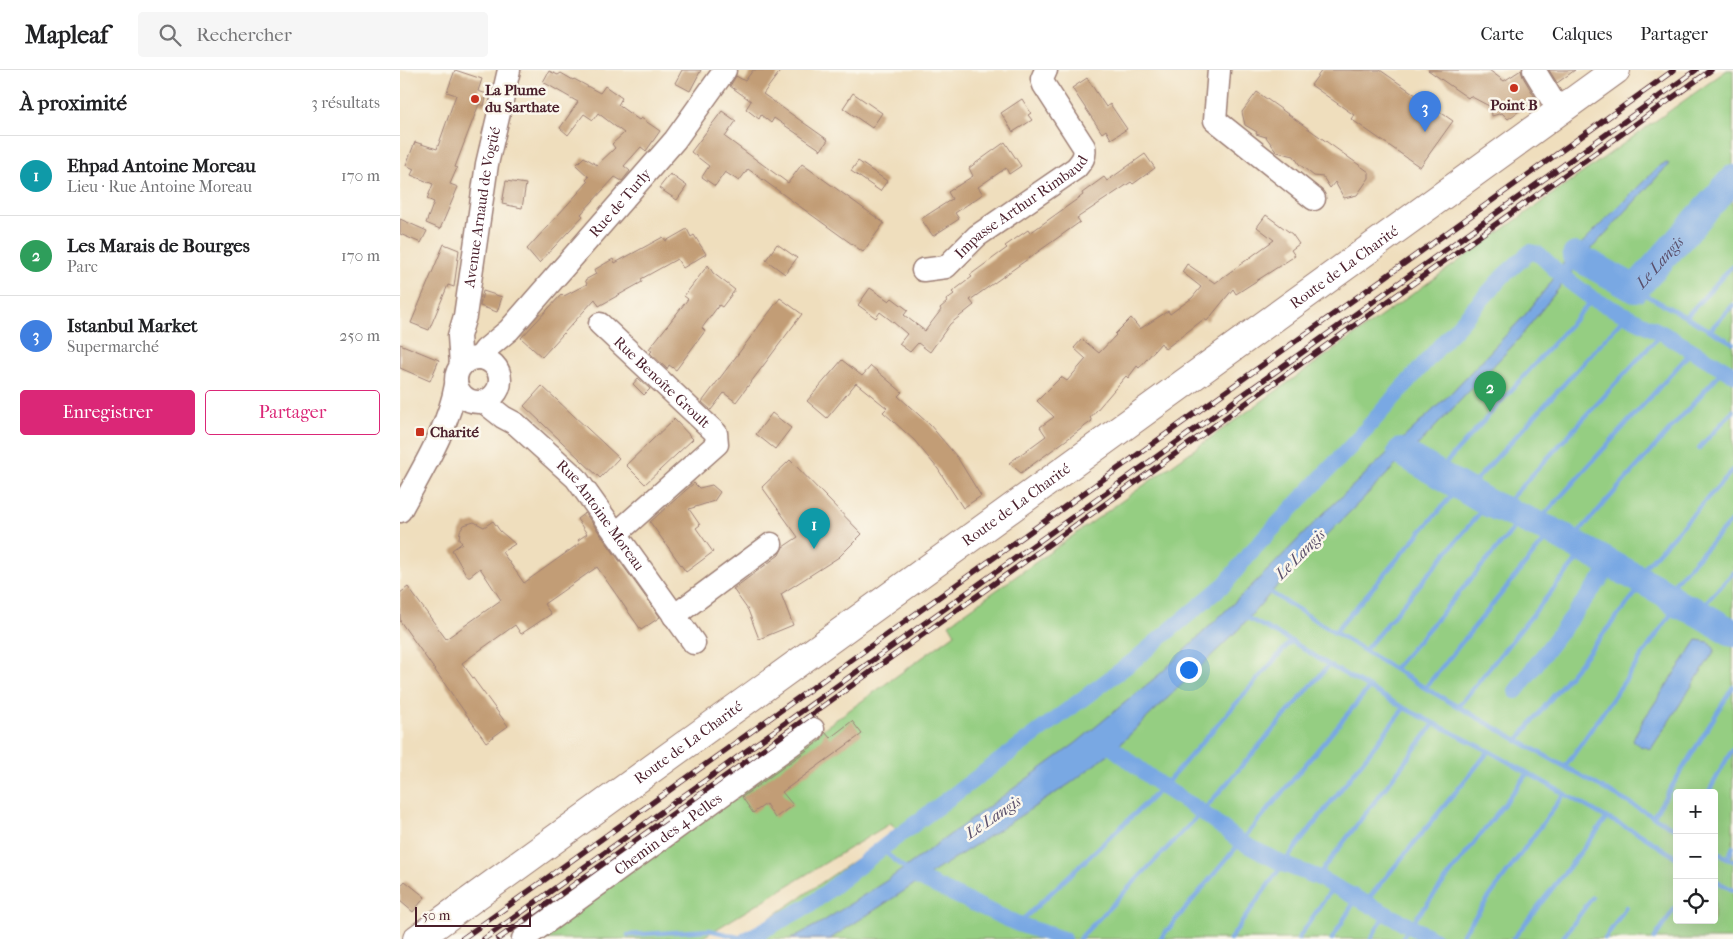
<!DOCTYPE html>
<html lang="fr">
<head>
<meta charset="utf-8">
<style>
  :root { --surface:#fff; --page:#f6f6f6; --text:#202124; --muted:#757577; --line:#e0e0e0; --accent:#db2777 }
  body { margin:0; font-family:"IM FELL French Canon",serif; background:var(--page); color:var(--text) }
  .controls { position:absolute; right:15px; bottom:15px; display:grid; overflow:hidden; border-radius:5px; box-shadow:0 5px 20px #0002 }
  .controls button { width:45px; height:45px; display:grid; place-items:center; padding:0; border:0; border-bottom:1px solid var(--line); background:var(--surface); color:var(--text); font:25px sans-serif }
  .scale { position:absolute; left:15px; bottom:12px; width:116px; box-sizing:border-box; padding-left:5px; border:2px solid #4a1f2b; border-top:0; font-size:14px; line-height:18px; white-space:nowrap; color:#4a1f2b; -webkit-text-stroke:4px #fbf7ec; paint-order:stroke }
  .you { position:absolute; left:788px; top:599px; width:18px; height:18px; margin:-12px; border:4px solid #fff; border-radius:50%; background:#1a73e8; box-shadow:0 0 0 8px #1a73e833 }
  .badge { display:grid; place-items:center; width:32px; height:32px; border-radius:50%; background:var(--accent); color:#fff; font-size:16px; font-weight:700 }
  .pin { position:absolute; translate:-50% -41px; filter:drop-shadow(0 1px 2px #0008) }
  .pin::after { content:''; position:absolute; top:26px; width:18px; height:15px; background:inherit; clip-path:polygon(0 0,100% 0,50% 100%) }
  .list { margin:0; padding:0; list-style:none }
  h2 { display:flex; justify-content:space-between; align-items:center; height:65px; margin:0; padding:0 20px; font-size:21px }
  h2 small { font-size:16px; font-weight:400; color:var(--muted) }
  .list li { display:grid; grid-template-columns:32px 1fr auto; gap:15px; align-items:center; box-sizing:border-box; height:80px; padding:0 20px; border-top:1px solid var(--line) }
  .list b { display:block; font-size:19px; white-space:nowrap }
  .list p { margin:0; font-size:16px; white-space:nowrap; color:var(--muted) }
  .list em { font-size:16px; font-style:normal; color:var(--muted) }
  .actions { display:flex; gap:10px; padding:15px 20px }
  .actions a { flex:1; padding:11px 0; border:1px solid var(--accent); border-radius:5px; text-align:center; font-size:18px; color:var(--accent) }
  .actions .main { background:var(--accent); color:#fff }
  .icon { flex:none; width:28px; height:28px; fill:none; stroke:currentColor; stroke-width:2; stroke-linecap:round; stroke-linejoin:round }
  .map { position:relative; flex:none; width:1333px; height:869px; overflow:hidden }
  header { display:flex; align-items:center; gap:30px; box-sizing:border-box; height:70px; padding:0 25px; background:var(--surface); border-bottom:1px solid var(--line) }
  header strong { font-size:24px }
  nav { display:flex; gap:28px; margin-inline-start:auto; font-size:18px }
  .search { width:350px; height:45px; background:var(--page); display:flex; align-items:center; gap:12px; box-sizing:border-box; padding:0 18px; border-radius:5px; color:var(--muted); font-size:19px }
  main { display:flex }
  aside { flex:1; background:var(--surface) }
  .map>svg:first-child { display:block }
  .green { fill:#95ce82; stroke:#707656; fill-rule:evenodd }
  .water { fill:#79a8e3; stroke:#626487 }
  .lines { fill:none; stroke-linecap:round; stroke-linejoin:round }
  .stream { stroke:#79a8e3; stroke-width:4.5 }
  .canal { stroke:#79a8e3; stroke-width:16 }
  .river { stroke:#79a8e3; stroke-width:28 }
  .building { fill:#c29d76 }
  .minor-casing { stroke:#9c7e74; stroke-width:25 }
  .major-casing { stroke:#9c7e74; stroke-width:30 }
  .minor { stroke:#fff; stroke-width:22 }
  .major { stroke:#fff; stroke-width:28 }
  .rail-casing { stroke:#4a1f2b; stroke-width:5.5 }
  .rail { stroke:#fbf7ec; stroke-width:4; stroke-dasharray:11; stroke-linecap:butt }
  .poi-dot { fill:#c8321e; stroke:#fbf7ec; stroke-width:2 }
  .labels { text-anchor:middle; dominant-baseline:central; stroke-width:5; stroke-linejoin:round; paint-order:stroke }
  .poi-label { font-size:15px; font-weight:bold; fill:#4a1f2b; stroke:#fbf7ec; text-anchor:start }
  .street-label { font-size:15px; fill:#4a1f2b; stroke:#fbf7ec }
  .water-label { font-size:16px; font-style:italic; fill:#5a4f6b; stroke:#fbf7ec }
</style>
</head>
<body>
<header>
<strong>Mapleaf</strong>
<div class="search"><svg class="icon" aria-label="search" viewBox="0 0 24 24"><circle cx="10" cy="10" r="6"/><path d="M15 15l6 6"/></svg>Rechercher</div>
<nav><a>Carte</a><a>Calques</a><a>Partager</a></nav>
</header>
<main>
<aside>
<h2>À proximité<small>3 résultats</small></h2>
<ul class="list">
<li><span class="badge" style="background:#0f9aa8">1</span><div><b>Ehpad Antoine Moreau</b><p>Lieu · Rue Antoine Moreau</p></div><em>170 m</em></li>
<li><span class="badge" style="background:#2e9e5b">2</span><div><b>Les Marais de Bourges</b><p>Parc</p></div><em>170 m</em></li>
<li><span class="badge" style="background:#3f7fe0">3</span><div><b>Istanbul Market</b><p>Supermarché</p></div><em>250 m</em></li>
</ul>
<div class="actions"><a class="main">Enregistrer</a><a>Partager</a></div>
</aside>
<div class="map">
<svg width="1333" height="869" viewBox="0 0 1333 869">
  <rect width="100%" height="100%" fill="#fbf7ec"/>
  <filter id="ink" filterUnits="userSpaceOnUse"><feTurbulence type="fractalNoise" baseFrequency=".02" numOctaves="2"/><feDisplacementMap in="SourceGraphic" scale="10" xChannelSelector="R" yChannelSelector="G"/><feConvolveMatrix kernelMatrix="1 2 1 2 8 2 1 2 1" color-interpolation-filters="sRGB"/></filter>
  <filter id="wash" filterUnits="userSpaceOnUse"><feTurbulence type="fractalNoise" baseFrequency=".0096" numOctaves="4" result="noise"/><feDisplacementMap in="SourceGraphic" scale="20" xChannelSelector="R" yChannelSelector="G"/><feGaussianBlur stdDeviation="1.12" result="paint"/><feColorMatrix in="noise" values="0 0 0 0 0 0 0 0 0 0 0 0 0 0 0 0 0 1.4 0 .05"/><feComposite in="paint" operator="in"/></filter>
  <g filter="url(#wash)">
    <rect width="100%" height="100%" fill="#efdebd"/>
    <path class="green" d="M1327 0H1333V869H332L354 859 497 761 491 753 300 869H131L555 564 549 554ZM1277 723H1314V850H1277Z"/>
    <path class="water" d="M1267 93 1269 94 1182 189 1117 271 1017 376 999 392 877 516 838 560 716 678 671 713 430 869H390L422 852 489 809 676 673 761 603 872 496 922 445 1049 325 1125 245 1152 211 1166 189 1260 95Z
      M1297 570 1309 572 1315 580 1251 679 1240 676 1233 670 1242 652Z"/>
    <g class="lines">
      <path class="stream" d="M1235 219 1333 273
        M1286 247 1333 195
        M1310 260 1333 235
        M1299 378 1333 341
        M1037 403 1193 229
        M1067 420 1227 245
        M1101 439 1262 263
        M1135 455 1292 281
        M1170 472 1323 300
        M1236 507 1333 400
        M868 521 1025 618 1277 760
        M1265 523 1333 449
        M1297 542 1333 503
        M844 546 891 571 929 595 1004 638 1089 681 1207 748 1240 764 1277 788
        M934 563 1059 417
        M965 580 1088 433
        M995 598 1122 449
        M1025 618 1152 461
        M1058 637 1185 480
        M1117 671 1244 513
        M1165 697 1278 534
        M1308 723 1333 678
        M1253 747 1333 617
        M481 779 507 800
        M1314 781 1333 791
        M1328 788 1333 777
        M917 807 1034 654
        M1314 810 1333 820
        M965 833 1089 681
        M618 854 763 717 891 571
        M228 865 309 860 346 869
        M679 869 802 742 929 595
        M760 869 970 617
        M830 869 883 794 1004 638
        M898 869 933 817
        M932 869 956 829
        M971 869 985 844
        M1002 869 1010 856 1128 703
        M1059 869 1164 724
        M1113 869 1207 748
        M1162 869 1192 828
        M1205 869 1226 837
        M1254 869 1277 835"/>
      <path class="canal" d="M1116 621 1212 494
        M704 671 763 717 802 742 841 772 883 794 917 807 1034 869
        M512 805 618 854 663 869
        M347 869 410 835 481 779 732 592 826 513 849 484 952 375 1046 269 1104 205 1130 182 1139 184 1161 205 1193 229 1262 263 1333 304"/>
      <g class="river">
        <path id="s1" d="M1176 186 1235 219 1333 109"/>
        <path d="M1001 382 1088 433 1152 461 1185 480 1265 523 1278 534 1297 542 1333 563"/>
      </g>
    </g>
    <g id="blocks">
      <path class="building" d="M55 0 82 9 78 21 87 24 84 36 79 34 55 97 57 98 50 114 58 117 40 159 26 153 34 132 27 129 33 114 11 105 14 99 6 95 15 72 37 79 56 25 47 22Z
        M282 0H301L290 21 275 13Z
        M353 0H381L363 24 428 70 421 80 374 48 371 53 361 45 359 49 346 39 351 31 330 16 336 6 345 11Z
        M922 0H980L1053 51 1020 97 951 49 954 45 911 15Z
        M1028 0H1089L1104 11 1121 0 1123 7 1136 29 1108 49 1102 43 1092 46 1091 37 1070 26 1068 28Z
        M1149 0H1175L1157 13Z
        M149 1 158 5 161 3 173 10 174 9 200 23 205 16 222 28 218 35 239 50 241 48 260 61 246 81 241 77 224 96 230 101 222 111 215 107 181 144 183 146 139 193 127 179 188 112 186 110 189 107 176 95 184 87 197 95 215 78 212 74 224 63 198 43 193 50 184 44 168 65 160 58 178 32 143 12Z
        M687 8 706 37 710 34 727 59 711 69 706 60 702 63 672 18Z
        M857 22 969 102V108L957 125 944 128 935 112 930 118 923 107 914 106 899 94 894 86 877 82 866 67 856 64 857 62 845 55 842 42Z
        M453 23 482 43 472 58 443 38Z
        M622 29 631 43 628 45 632 50 613 62 601 43Z
        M322 41 336 51 325 67 388 113 402 94 484 153 463 182 348 99 339 111 325 102 315 116 302 107 309 96 291 82Z
        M605 72 621 96 609 104 606 98 578 117 583 124 555 143 559 149 533 166 521 149 552 129 548 122 573 106 569 98Z
        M745 84 755 98 733 114 731 112 677 148 680 152 570 230 574 235 550 254 530 282 518 273 510 282 499 274 507 264 493 252 480 242 476 248 458 235 470 218 489 231 492 228 508 240 504 245 525 261 541 240 540 238 547 232 546 230 554 224 552 222 572 207 570 205 607 178 605 176 628 160 630 163 683 125 682 123 704 107 707 111Z
        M458 91 487 111 480 121 451 101Z
        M270 104 287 116 277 130 259 118Z
        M106 111 126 114 122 138 102 134Z
        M866 145 892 164 899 174 891 180 895 186 836 224 833 219 807 251 804 249 765 279 761 273 739 298 737 296 728 308 726 306 690 348 692 351 621 403 609 393 646 366 640 357 654 347 637 331 661 307 667 311 686 289 674 278 682 269 699 283 716 265 715 264 731 248 740 259 768 241 770 244 792 228 801 217 782 202 787 194 815 213 874 170 857 157Z
        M0 149 27 161 21 173 0 164Z
        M287 159 291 167 294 165 306 184 283 198 277 189 241 209 242 212 199 236 195 229 142 287 121 268 162 224 164 226 187 214 185 210 196 204 194 200 213 189 215 193 263 167 266 171Z
        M44 174 59 180 54 217 48 215 29 260 11 253Z
        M377 174 397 188 385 204 366 190Z
        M308 195 313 203 335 220 322 237 319 235 302 258 305 261 276 300 269 295 267 299 250 283 252 281 249 279 288 229 284 226Z
        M83 221 102 227 97 242 80 236Z
        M380 228 402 244 336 332 324 323 311 340 302 332Z
        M0 274 39 290 30 311 0 298Z
        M442 290 462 306 471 296 502 322 498 326 530 355 557 387 581 426 563 438 538 399 514 370 483 342 487 338 456 313 427 348 407 331Z
        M238 308 250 319 244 325 233 314Z
        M142 316 219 388 200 408 124 336Z
        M372 343 391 358 375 379 356 364Z
        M274 349 293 369 245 414 226 395Z
        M390 390 462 464 439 487 381 524 393 555 359 569 348 540 333 519 379 485 383 477 398 467 362 417Z
        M294 413 299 418 312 415 320 422 314 431 289 439 300 455 296 458 313 482 286 502 250 452Z
        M185 443 260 547 241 560 197 497 144 534 151 544 121 564 115 555 62 593 108 656 86 672 0 551V523L8 517 46 569 101 530 80 498 70 506H67L52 480 62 473 59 469 60 461 64 455 74 452 84 457 93 451 100 461 115 474 102 482 124 513 180 473 178 470 187 464 177 449Z
        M452 651 462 664 382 722 393 735 375 748 366 734 353 743 342 727 421 670 425 662 430 668Z
        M5 811 25 827 13 842 0 831V817Z"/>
    </g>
  </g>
  <g filter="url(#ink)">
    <use href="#blocks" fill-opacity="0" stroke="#9c7e74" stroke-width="1"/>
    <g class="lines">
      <g class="minor-casing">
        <g id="minor">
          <path d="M819 0 815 50 914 129"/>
          <path d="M1134 0 1159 41"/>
          <path id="s2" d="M523 200 546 197 577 166 676 98C682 91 686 86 684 77L644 15 642 9 646 0"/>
          <path id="s3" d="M200 254 316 363 317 374 216 464"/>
          <circle cx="78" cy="310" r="22"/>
          <path id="s4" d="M79 288 85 280 109 260 275 70 325 0"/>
          <path id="s5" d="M61 295 59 266 65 246 87 94 109 0"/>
          <path id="s6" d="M84 332 103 347 116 354 176 408 294 573"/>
          <path d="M0 441C21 401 48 360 56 315"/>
          <path d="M274 546 371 474"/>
          <path id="s7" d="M123 869 413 659"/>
        </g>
      </g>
      <g class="major-casing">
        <g id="major">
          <path id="s8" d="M17 869 1216 0"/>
        </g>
      </g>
      <use href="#minor" class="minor"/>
      <use href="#major" class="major"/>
      <g class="rail-casing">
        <path id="rail" d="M62 869 1274 0
          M84 869 1296 0
          M98 869 1311 0"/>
      </g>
      <use href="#rail" class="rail"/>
    </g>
  </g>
  <g class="poi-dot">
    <circle cx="1114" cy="18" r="5"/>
    <circle cx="75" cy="29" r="5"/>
    <rect x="15" y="357" width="10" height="10" rx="2.5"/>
  </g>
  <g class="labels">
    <g class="poi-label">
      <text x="85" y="20">La Plume<tspan x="85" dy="17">du Sarthate</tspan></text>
      <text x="1114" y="35" text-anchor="middle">Point B</text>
      <text x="30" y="362">Charité</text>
    </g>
    <g class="street-label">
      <text stroke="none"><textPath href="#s4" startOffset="210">Rue de Turly</textPath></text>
      <text stroke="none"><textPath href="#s2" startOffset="120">Impasse Arthur Rimbaud</textPath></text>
      <text stroke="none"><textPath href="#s5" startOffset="160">Avenue Arnaud de Vogüé</textPath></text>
      <text stroke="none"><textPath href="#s8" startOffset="1145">Route de La Charité</textPath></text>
      <text stroke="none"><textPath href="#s3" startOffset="85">Rue Benoîte Groult</textPath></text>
      <text stroke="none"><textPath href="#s8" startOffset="740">Route de La Charité</textPath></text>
      <text stroke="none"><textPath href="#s6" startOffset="164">Rue Antoine Moreau</textPath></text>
      <text stroke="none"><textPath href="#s8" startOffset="335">Route de La Charité</textPath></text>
      <text stroke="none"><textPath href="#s7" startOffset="179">Chemin des 4 Pelles</textPath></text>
    </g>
    <g class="water-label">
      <text stroke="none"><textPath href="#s1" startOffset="104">Le Langis</textPath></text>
      <text transform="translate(900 484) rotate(-45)">Le Langis</text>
      <text transform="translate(593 747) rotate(-34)">Le Langis</text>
    </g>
  </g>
</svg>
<div class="controls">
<button>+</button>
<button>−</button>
<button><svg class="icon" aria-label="locate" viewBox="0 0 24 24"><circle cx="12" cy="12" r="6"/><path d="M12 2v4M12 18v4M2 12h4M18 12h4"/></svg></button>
</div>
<div class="scale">50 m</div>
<div class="you"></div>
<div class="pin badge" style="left:414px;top:479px;background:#0f9aa8">1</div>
<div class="pin badge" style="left:1090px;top:342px;background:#2e9e5b">2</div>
<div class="pin badge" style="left:1025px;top:62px;background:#3f7fe0">3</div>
</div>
</main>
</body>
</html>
